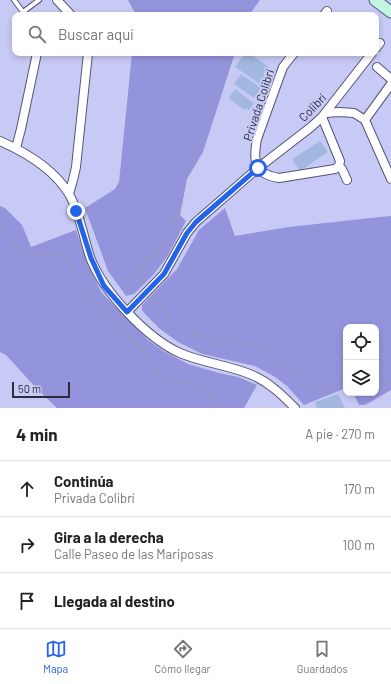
<!DOCTYPE html>
<html lang="es">
<head>
<meta charset="utf-8">
<style>
  :root { --surface:#fff; --page:#f6f6f6; --text:#222; --muted:#767676; --line:#e0e0e0; --accent:#2563eb }
  body { margin:0; font-family:Barlow,sans-serif; background:var(--page); color:var(--text) }
  .controls { position:absolute; right:12px; bottom:12px; display:grid; overflow:hidden; border-radius:8px; box-shadow:0 2px 6px #0003 }
  .controls button { width:36px; height:36px; display:grid; place-items:center; padding:0; border:0; border-bottom:1px solid var(--line); background:var(--surface); color:var(--text); font:20px sans-serif }
  .scale { position:absolute; left:12px; bottom:10px; width:58px; box-sizing:border-box; padding-left:4px; border:2px solid #2a2b3c; border-top:0; font-size:11px; line-height:14px; white-space:nowrap; color:#2a2b3c; -webkit-text-stroke:3px #c8caf6; paint-order:stroke }
  .stop { position:absolute; width:12px; height:12px; margin:-9px; border:3px solid #2563eb; border-radius:50%; background:#fff }
  .stop.end { background:#2563eb; border-color:#fff; box-shadow:0 1px 4px #0008 }
  .list { margin:0; padding:0; list-style:none }
  h2 { display:flex; justify-content:space-between; align-items:center; height:52px; margin:0; padding:0 16px; font-size:17px }
  h2 small { font-size:13px; font-weight:400; color:var(--muted) }
  .list li { display:grid; grid-template-columns:26px 1fr auto; gap:12px; align-items:center; box-sizing:border-box; height:56px; padding:0 16px; border-top:1px solid var(--line) }
  .list b { display:block; font-size:15px; white-space:nowrap }
  .list p { margin:0; font-size:13px; white-space:nowrap; color:var(--muted) }
  .list em { font-size:13px; font-style:normal; color:var(--muted) }
  .icon { flex:none; width:22px; height:22px; fill:none; stroke:currentColor; stroke-width:2; stroke-linecap:round; stroke-linejoin:round }
  .map { position:relative; flex:none; width:391px; height:408px; overflow:hidden }
  .search { position:absolute; background:var(--surface); box-shadow:0 2px 6px #0003; left:12px; right:12px; top:12px; height:44px; display:flex; align-items:center; gap:10px; box-sizing:border-box; padding:0 14px; border-radius:8px; color:var(--muted); font-size:15px }
  .sheet { height:220px; background:var(--surface) }
  nav { display:flex; justify-content:space-around; align-items:center; box-sizing:border-box; height:56px; border-top:1px solid var(--line); background:var(--surface); font-size:11px; color:var(--muted) }
  nav a { display:grid; justify-items:center; gap:2px }
  nav .on { color:var(--accent) }
  .map>svg:first-child { display:block }
  .green { fill:#9494dc }
  .building { fill:#a3b8e0 }
  .lines { fill:none; stroke-linecap:round; stroke-linejoin:round }
  .lane-casing { stroke:#53537a; stroke-width:6 }
  .street-casing { stroke:#53537a; stroke-width:10 }
  .secondary-casing { stroke:#53537a; stroke-width:13 }
  .path { stroke:#9698bb; stroke-width:1.5; stroke-dasharray:4 2; stroke-linecap:butt }
  .lane { stroke:#fff; stroke-width:4 }
  .street { stroke:#fff; stroke-width:8 }
  .secondary { stroke:#c3f3e1; stroke-width:11 }
  .route { stroke:#2563eb; stroke-width:5 }
  .labels { text-anchor:middle; dominant-baseline:central; stroke-width:4; stroke-linejoin:round; paint-order:stroke }
  .street-label { font-size:12px; fill:#2a2b3c; stroke:#c8caf6 }
</style>
</head>
<body>
<div class="map">
<svg width="391" height="408" viewBox="0 0 391 408">
  <rect width="100%" height="100%" fill="#c8caf6"/>
  <path class="green" d="M128 0H260L249 15H136Z
    M132 53H235L203 152 187 179 180 215 186 221 167 257 154 274 134 294 126 296 108 271 85 208 115 189 119 182Z
    M0 206 5 208 22 225 31 247 76 230 88 265 102 293 148 340 162 350 188 364 219 373 238 377 257 385 244 408H57L37 389 6 355 0 352Z
    M225 208 235 236 289 227 380 217 391 216V390L365 405H359L353 393H376V327H346V388L304 405 287 386 275 377 255 366 202 354 178 342 160 329 145 314 142 310V305L177 269 199 230Z"/>
  <path class="building" d="M245 53H249L269 67 263 74 269 78 263 86 235 67Z
    M241 74 261 88 254 98 234 84Z
    M235 89 254 103 249 110 246 108 244 110 229 98Z
    M320 141 328 152 300 171 292 159Z
    M338 394 345 408H317L315 402Z"/>
  <g class="lines">
    <g class="lane-casing">
      <path id="lane" d="M14 0 23 12 39 0"/>
    </g>
    <g class="street-casing">
      <path id="street" d="M57 0 71 15
        M324 15 327 11
        M376 48 380 43
        M294 53 283 67 257 139C253 160 253 174 279 178L335 169 339 166
        M377 67 391 79
        M326 113 339 112 354 113 365 120 391 179
        M322 117 340 161 339 166 342 169 347 180
        M365 120 391 84
        M0 141C25 152 54 169 69 194 80 213 83 236 90 257 98 278 112 296 127 312 142 328 160 344 180 353 203 363 229 365 252 375 269 382 282 395 295 408
        M16 148 21 129 37 53
        M69 194 73 180 76 167 88 53
        M127 312 164 274 187 233 196 222 258 168 311 127 322 117 372 53"/>
    </g>
    <g class="secondary-casing">
      <path id="secondary" d="M375 0 391 12"/>
    </g>
    <path class="path" d="M238 15 246 0
      M0 228 5 230 20 250 31 253 61 255 68 261 84 295 108 312 114 323 146 353 152 366 160 375 172 381 192 384 204 389 220 404 223 408
      M144 284 140 279 139 274 146 262 164 245 171 223 178 215 182 201 185 182 217 89 221 60 224 53
      M155 296 160 302 174 324 185 331 200 334 211 342 218 344 236 337 267 352 281 367 296 372 307 386 317 393H327L343 383 346 384
      M376 385 391 381"/>
    <use href="#lane" class="lane"/>
    <use href="#street" class="street"/>
    <use href="#secondary" class="secondary"/>
  </g>
  <g class="lines">
    <path class="route" d="M76 211 91 258 104 286 127 312 164 274 187 233 196 222 258 168"/>
  </g>
  <g class="labels">
    <g class="street-label">
      <text transform="translate(258 105) rotate(-72)">Privada Colibrí</text>
      <text transform="translate(312 107) rotate(-46)">Colibrí</text>
    </g>
  </g>
</svg>
<div class="controls">
<button><svg class="icon" aria-label="locate" viewBox="0 0 24 24"><circle cx="12" cy="12" r="6"/><path d="M12 2v4M12 18v4M2 12h4M18 12h4"/></svg></button>
<button><svg class="icon" aria-label="layers" viewBox="0 0 24 24"><path d="M12 4l9 5-9 5-9-5zM3 14l9 5 9-5"/></svg></button>
</div>
<div class="scale">50 m</div>
<div class="stop" style="left:258px;top:168px"></div>
<div class="stop end" style="left:76px;top:211px"></div>
<div class="search"><svg class="icon" aria-label="search" viewBox="0 0 24 24"><circle cx="10" cy="10" r="6"/><path d="M15 15l6 6"/></svg>Buscar aquí</div>
</div>
<section class="sheet">
<h2>4 min<small>A pie · 270 m</small></h2>
<ul class="list">
<li><svg class="icon" aria-label="ahead" viewBox="0 0 24 24"><path d="M12 20V5M6 11l6-6 6 6"/></svg><div><b>Continúa</b><p>Privada Colibrí</p></div><em>170 m</em></li>
<li><svg class="icon" aria-label="right" viewBox="0 0 24 24"><path d="M7 20v-9h11M14 6l5 5-5 5"/></svg><div><b>Gira a la derecha</b><p>Calle Paseo de las Mariposas</p></div><em>100 m</em></li>
<li><svg class="icon" aria-label="arrive" viewBox="0 0 24 24"><path d="M6 21V4h12l-3 4 3 4H6"/></svg><div><b>Llegada al destino</b></div></li>
</ul>
</section>
<nav>
<a class="on"><svg class="icon" aria-label="map" viewBox="0 0 24 24"><path d="M3 6l6-2 6 2 6-2v14l-6 2-6-2-6 2zM9 4v14M15 6v14"/></svg>Mapa</a>
<a><svg class="icon" aria-label="directions" viewBox="0 0 24 24"><path d="M12 3l9 9-9 9-9-9zM9 14v-3h6M13 9l2 2-2 2"/></svg>Cómo llegar</a>
<a><svg class="icon" aria-label="saved" viewBox="0 0 24 24"><path d="M7 4h10v16l-5-4-5 4z"/></svg>Guardados</a>
</nav>
</body>
</html>
